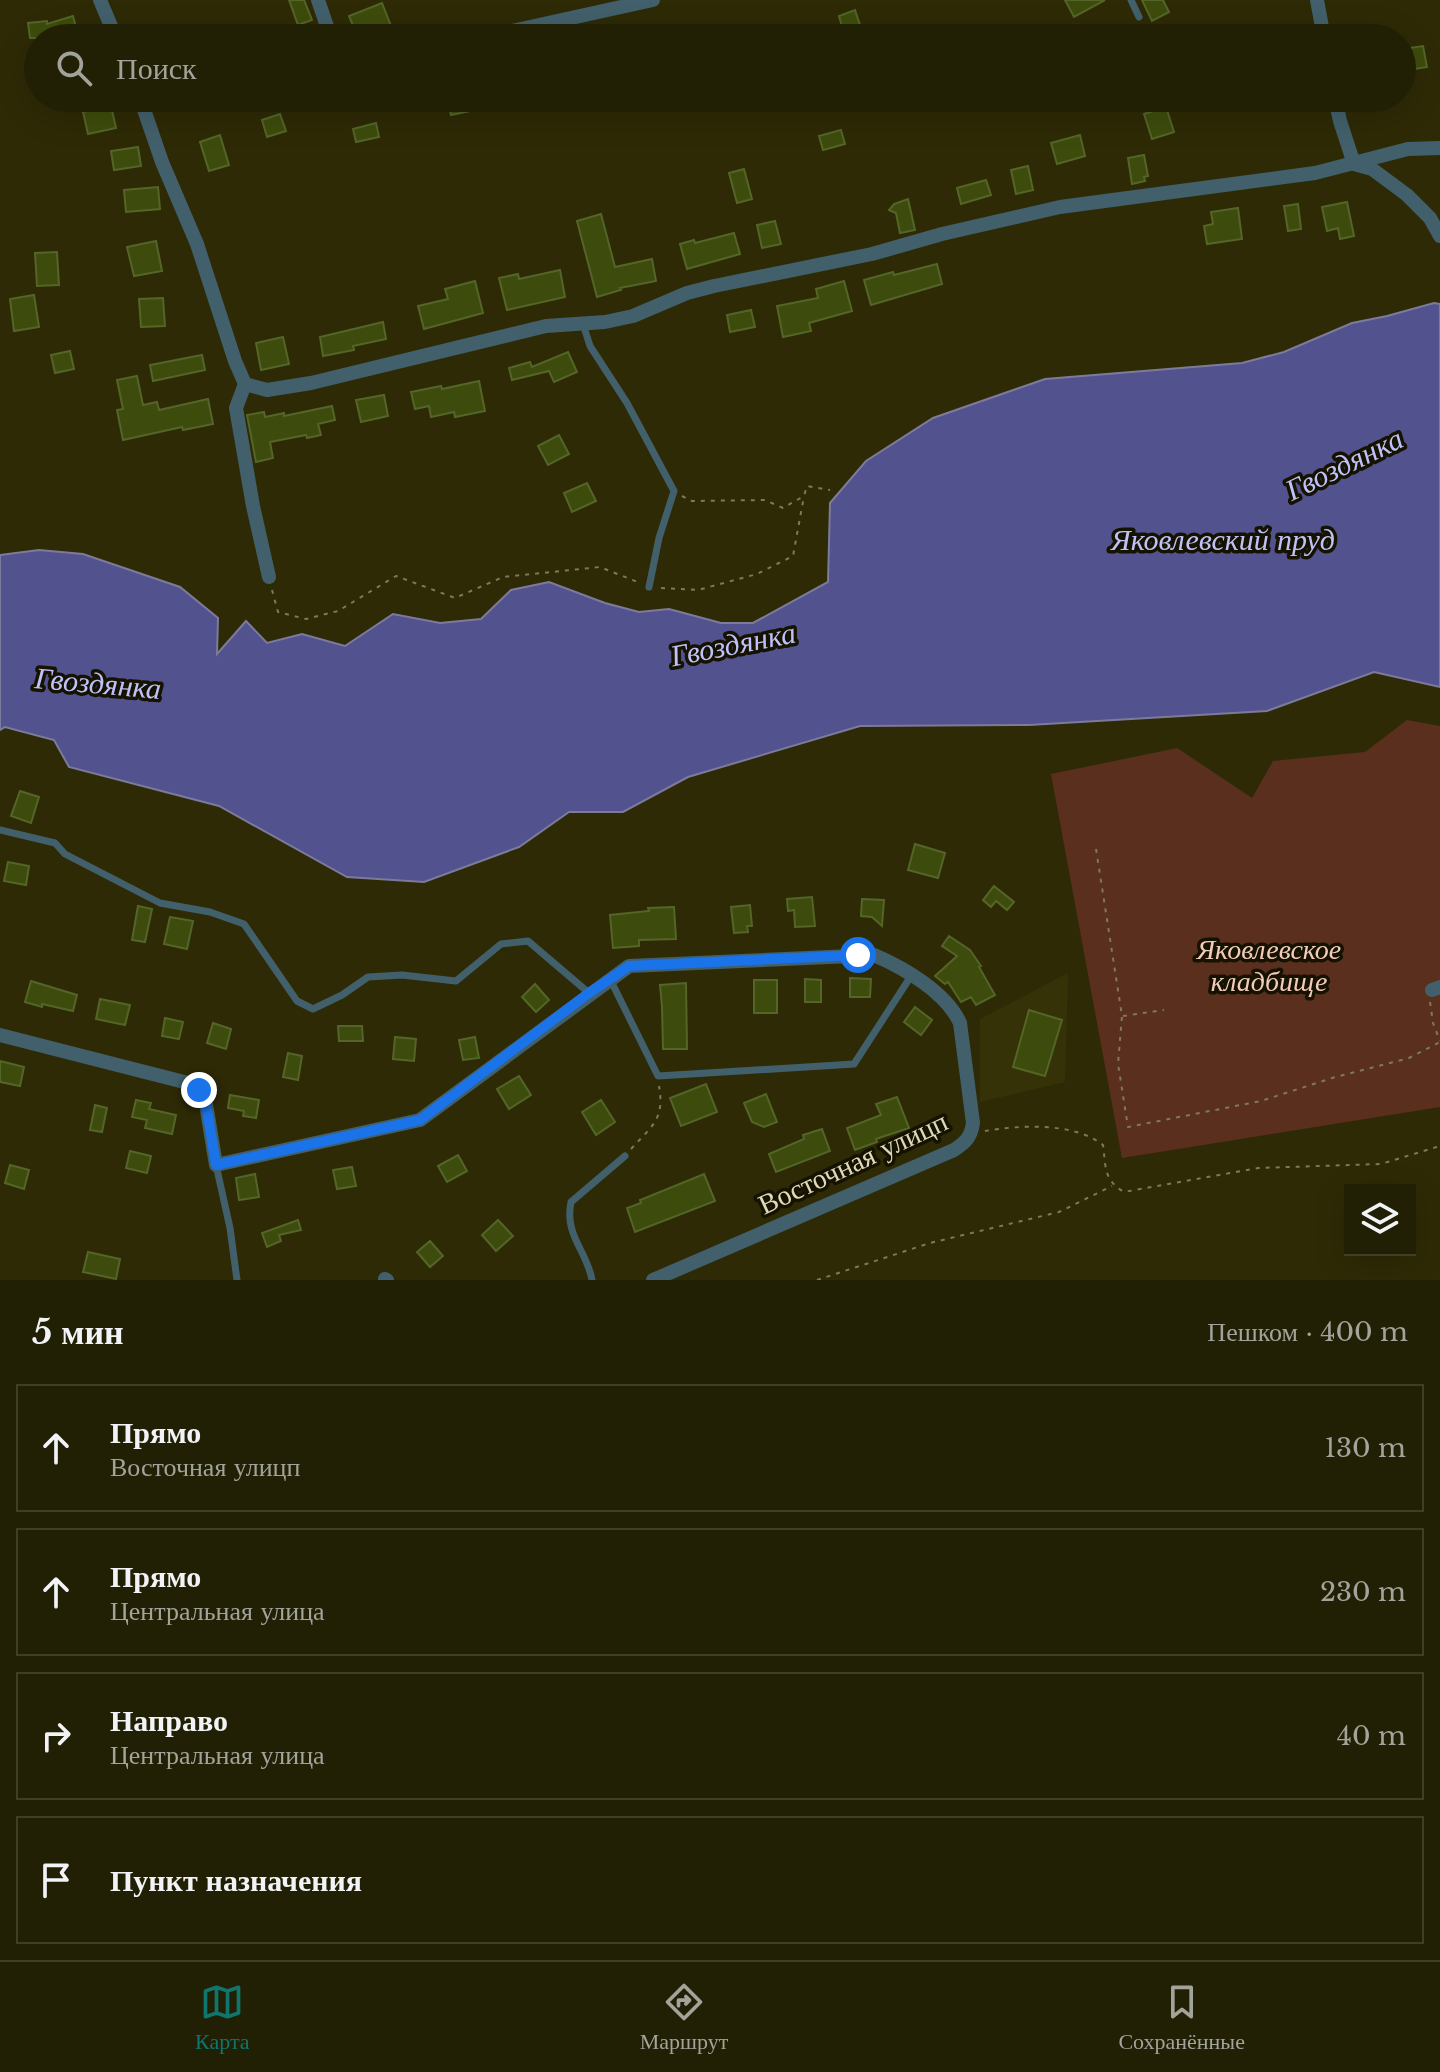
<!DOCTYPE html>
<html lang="ru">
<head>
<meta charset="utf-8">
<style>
  :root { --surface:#222004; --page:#2a280e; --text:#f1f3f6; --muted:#a2a39a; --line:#3f3e26; --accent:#0f766e }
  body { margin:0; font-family:"Libre Baskerville",serif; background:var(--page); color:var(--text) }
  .controls { position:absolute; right:24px; bottom:24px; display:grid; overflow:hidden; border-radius:0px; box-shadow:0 8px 32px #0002 }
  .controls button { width:72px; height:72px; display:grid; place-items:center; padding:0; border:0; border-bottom:2px solid var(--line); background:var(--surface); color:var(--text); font:40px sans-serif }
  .stop { position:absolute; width:24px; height:24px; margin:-18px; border:6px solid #1a73e8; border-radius:50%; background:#fff }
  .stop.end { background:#1a73e8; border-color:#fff; box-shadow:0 2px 8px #0008 }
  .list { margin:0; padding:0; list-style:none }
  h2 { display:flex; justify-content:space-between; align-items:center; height:104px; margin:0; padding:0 32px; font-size:34px }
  h2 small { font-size:26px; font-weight:400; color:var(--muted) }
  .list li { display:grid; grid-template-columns:52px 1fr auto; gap:24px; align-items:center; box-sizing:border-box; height:128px; margin:0 16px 16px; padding:0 16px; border:2px solid var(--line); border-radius:0px }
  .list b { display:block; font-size:30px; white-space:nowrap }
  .list p { margin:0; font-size:26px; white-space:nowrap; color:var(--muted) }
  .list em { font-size:26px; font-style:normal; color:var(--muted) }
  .icon { flex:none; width:44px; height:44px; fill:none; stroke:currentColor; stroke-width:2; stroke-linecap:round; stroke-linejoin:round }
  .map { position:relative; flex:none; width:1440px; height:1280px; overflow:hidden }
  .search { position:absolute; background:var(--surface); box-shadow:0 8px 32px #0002; left:24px; right:24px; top:24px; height:88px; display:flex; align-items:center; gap:20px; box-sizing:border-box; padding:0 28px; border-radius:44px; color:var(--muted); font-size:30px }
  .sheet { height:680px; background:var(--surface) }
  nav { display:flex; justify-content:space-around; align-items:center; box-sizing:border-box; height:112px; border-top:2px solid var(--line); background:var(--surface); font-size:22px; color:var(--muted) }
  nav a { display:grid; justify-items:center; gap:4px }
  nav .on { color:var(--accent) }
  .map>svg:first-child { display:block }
  .built { fill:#363208 }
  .green { fill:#5b2f1d }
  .water { fill:#52528e; stroke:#7c7b9b; stroke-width:2 }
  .building { fill:#3d4c0c; stroke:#546528; stroke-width:2 }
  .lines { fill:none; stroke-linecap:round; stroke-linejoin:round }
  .path { stroke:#7e7a58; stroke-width:2; stroke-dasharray:4 6; stroke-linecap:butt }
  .service { stroke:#42606b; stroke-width:7 }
  .minor { stroke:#42606b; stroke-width:14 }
  .route { stroke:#1a73e8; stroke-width:10 }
  .labels { text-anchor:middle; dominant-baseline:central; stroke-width:7; stroke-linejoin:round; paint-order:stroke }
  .park-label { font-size:28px; font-style:italic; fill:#f3cbbb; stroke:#161200 }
  .street-label { font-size:28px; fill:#dddab9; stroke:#161200 }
  .water-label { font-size:30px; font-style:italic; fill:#bfc2f8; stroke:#161200 }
</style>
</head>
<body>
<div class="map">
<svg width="1440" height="1280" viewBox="0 0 1440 1280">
  <rect width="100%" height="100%" fill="#2e2a06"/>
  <path class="built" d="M1068 973 1065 1082 980 1102V1019Z"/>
  <path class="green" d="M1407 720 1440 726V1107L1122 1158 1051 774 1177 748 1252 798 1273 761 1365 752Z"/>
  <path class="water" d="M1434 303 1440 304V687L1374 672 1267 711 1029 725 860 726 688 777 623 812H569L519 847 424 882 347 877 219 806 69 767 54 740 5 727 0 730V555L39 550 83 554 180 587 218 618 217 654 246 621 267 643 302 634 345 646 393 614 440 623 481 619 511 590 549 582 605 603 639 612 669 609 721 623H753L828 582 830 503 866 461 933 418 1045 379 1242 363 1284 352 1352 323 1387 316Z"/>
  <path class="building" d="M289 0H304L312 20 298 25Z
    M1065 0H1105L1074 17Z
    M1142 0H1163L1169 12 1152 21Z
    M382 3 391 26 363 38H358L349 16Z
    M855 10 862 31 845 37 839 16Z
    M73 16 77 31 50 38H30L28 23 47 21V24Z
    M1423 46 1427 67 1402 71V49Z
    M447 98H473L475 110 451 115Z
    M111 106 116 128 88 134 83 112Z
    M1166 107 1174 132 1152 139 1144 114Z
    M280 114 286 131 267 137 262 120Z
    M376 123 379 137 356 142 353 129Z
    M841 130 845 144 823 150 819 136Z
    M220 135 229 165 209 171 200 142Z
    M1080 135 1085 156 1057 164 1051 143Z
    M138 147 141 166 114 170 111 151Z
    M1144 155 1148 176 1144 177 1145 181 1132 184 1128 158Z
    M1028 166 1033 190 1016 194 1011 170Z
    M744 169 752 199 737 203 729 173Z
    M986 180 991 195 961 204 957 188Z
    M158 187 160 209 126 212 124 190Z
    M908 199 915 230 900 233 896 213 889 210 894 204Z
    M1347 202 1354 236 1340 239 1338 228 1327 231 1322 207Z
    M1298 204 1301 229 1288 231 1284 206Z
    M1238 208 1242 239 1207 244 1204 226 1213 224 1211 212Z
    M601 214 615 267 652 259 656 281 620 288 621 290 597 297 577 221Z
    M775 221 781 244 762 248 757 225Z
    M734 233 740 254 687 269 680 244 694 240 695 243Z
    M156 241 162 271 134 276 127 247Z
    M57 252 59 285 37 286 35 253Z
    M937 264 942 284 871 305 864 280 893 272 894 275Z
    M560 270 565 297 507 310 499 278 518 274 519 279Z
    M475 281 483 313 424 329 418 306 448 299 445 289Z
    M844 281 852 311 809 323 811 331 783 337 777 306 818 298 816 289Z
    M34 295 39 327 14 331 10 299Z
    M163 298 165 326 141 327 139 299Z
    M751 310 755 327 730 332 727 315Z
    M383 322 386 339 353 346 354 350 323 356 320 337Z
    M283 337 289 364 261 370 256 343Z
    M70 351 74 369 55 373 51 355Z
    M568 352 577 372 554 382 549 371 512 380 509 368 530 362 532 367Z
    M202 355 205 370 153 381 150 365Z
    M137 376 143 405 157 402 159 410 208 399 213 424 183 430 182 427 123 440 117 410 123 409 117 380Z
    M479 381 485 411 455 417 454 412 431 417 429 406 415 409 411 392 441 386 442 389Z
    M384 395 388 416 361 422 356 400Z
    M332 406 335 420 318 424 321 435 307 438 306 435 270 442 273 458 256 462 247 415 264 412 265 417 284 413V416Z
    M559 435 569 454 548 465 538 446Z
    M587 483 596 501 572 512 564 493Z
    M20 791 39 797 31 823 11 816Z
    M915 844 945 853 938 878 908 870Z
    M8 862 29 866 26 885 4 881Z
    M994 886 1014 902 1007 910 996 901 991 907 983 900Z
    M812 897 815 926 795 927 794 910 788 911 787 899Z
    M862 899 884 900 882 926 872 917 861 916Z
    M750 905 752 926H747L748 932 734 933 731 907Z
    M138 906 152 909 145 942 132 940Z
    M674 907 676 939 639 940V946L613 948 610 915 649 911 648 908Z
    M170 917 193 921 187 949 164 944Z
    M949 936 970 950 981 966 979 967 995 995 976 1005 971 997 961 1002 948 982 945 984 935 976 957 956 942 946Z
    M850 978 871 979 870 997H850Z
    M805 979 821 980V1002H805Z
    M754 980H777V1013H754Z
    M31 981 77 995 73 1011 42 1004V1007L25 1002Z
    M686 983 687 1049H663L662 1007 660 985Z
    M535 984 549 1000 536 1012 522 997Z
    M100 999 130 1005 125 1025 96 1019Z
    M915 1007 932 1020 921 1035 904 1022Z
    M1029 1010 1062 1020 1045 1076 1013 1067Z
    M165 1018 183 1022 179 1039 162 1036Z
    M213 1023 231 1029 226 1049 207 1043Z
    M338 1026H362L363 1041H339Z
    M395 1037 416 1039 414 1061 393 1059Z
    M475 1037 479 1058 463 1060 459 1040Z
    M288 1053 302 1056 298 1080 283 1077Z
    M0 1061 24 1067 20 1086 0 1082Z
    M519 1076 531 1095 509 1109 497 1089Z
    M706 1084 717 1112 681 1126 670 1098Z
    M766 1094 777 1122 764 1127 752 1122 744 1103Z
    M230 1095 259 1100 256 1118 243 1116 244 1111 228 1108Z
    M897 1097 909 1128 876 1139 877 1142 855 1150 847 1128 881 1115 876 1104Z
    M136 1100 151 1103 149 1109 176 1115 172 1134 145 1128 147 1120 132 1117Z
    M601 1100 615 1122 596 1135 582 1112Z
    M95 1105 107 1108 102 1132 90 1130Z
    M822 1129 830 1151 776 1172 769 1154 804 1139 803 1135Z
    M130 1151 151 1156 147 1173 126 1168Z
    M458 1155 467 1171 447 1182 438 1166Z
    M10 1165 29 1170 24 1189 5 1183Z
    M352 1167 356 1186 337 1189 333 1170Z
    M255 1174 259 1197 239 1200 236 1178Z
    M704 1174 715 1201 635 1232 627 1208 641 1203 640 1200Z
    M298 1220 301 1230 279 1235 281 1241 267 1247 262 1233Z
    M498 1220 513 1236 496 1251 482 1235Z
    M430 1241 443 1256 430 1267 417 1252Z
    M88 1252 120 1259 116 1279 83 1272Z"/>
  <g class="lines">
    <path class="path" d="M682 496 692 501 765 500 783 508 804 496 807 486 830 490
      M661 588 698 590 757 574 793 556 804 496
      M272 590 278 612 306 619 338 611 396 576 455 598 503 577 600 567 640 583
      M1096 849 1122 1016 1118 1064 1128 1127 1261 1101 1332 1078 1409 1058 1440 1042
      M1430 1002 1433 1023 1440 1041
      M1123 1016 1164 1010
      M985 1131C1020 1125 1074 1122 1103 1145 1106 1166 1103 1180 1124 1192L1258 1168 1381 1164 1440 1146
      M631 1149C652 1126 665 1119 659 1086
      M817 1280 930 1243 1059 1212 1112 1186"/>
    <path class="service" d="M1131 0 1139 17
      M583 324 590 346 627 403 674 491 659 538 649 587
      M0 830 55 843 65 854 160 903 210 912 244 924 297 1001 313 1009 342 995 368 977 402 975 456 981 501 944 528 941 589 993
      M610 979 658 1076 854 1064 911 976
      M216 1165 230 1228 237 1280
      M592 1280C587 1251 564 1235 571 1202L625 1156"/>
    <path class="minor" d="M100 0 116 38
      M318 0 331 38
      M1317 0 1324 38
      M480 38 653 0
      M140 98 162 162 197 244 235 361 245 384 267 390 311 383 546 326 605 322 633 316 687 293 714 286 872 254 942 234 1060 207 1315 173 1408 149 1440 148
      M1335 98 1340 121 1354 164 1372 169 1407 195 1430 218 1440 236
      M245 384 236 408 253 506 269 577
      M1432 990 1440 987
      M0 1035 192 1084 203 1095 206 1104 216 1165 420 1120 629 966 874 955C904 968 946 992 960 1023L973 1123C971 1137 966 1142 954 1150L653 1280
      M385 1279 387 1280"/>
  </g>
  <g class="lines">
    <path class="route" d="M199 1090 206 1104 216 1165 420 1120 589 993 629 966 858 955"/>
  </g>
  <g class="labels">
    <g class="park-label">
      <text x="1269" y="949">Яковлевское<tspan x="1269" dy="32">кладбище</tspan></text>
    </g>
    <g class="street-label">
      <text transform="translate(853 1163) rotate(-25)">Восточная улицп</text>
    </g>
    <g class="water-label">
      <text transform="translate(1344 464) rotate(-26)">Гвоздянка</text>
      <text x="1223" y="539">Яковлевский пруд</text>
      <text transform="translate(733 644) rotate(-11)">Гвоздянка</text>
      <text transform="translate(98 683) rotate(5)">Гвоздянка</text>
    </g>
  </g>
</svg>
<div class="controls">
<button><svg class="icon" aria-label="layers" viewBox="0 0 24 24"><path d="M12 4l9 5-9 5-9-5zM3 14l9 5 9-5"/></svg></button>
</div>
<div class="stop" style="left:858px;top:955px"></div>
<div class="stop end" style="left:199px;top:1090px"></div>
<div class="search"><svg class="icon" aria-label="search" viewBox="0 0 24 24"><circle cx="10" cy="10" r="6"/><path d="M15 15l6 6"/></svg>Поиск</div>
</div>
<section class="sheet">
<h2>5 мин<small>Пешком · 400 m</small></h2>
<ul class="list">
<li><svg class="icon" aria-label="ahead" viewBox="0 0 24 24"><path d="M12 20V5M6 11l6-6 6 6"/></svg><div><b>Прямо</b><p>Восточная улицп</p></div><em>130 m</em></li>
<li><svg class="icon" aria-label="ahead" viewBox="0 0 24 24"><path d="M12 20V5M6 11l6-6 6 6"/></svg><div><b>Прямо</b><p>Центральная улица</p></div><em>230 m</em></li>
<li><svg class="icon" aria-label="right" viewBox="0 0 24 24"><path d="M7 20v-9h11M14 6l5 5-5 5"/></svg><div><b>Направо</b><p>Центральная улица</p></div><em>40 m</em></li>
<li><svg class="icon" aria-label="arrive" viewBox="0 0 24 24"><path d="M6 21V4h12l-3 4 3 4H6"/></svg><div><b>Пункт назначения</b></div></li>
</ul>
</section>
<nav>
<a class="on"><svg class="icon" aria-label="map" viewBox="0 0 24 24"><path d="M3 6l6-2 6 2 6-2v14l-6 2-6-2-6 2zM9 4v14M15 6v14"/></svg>Карта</a>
<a><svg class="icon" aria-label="directions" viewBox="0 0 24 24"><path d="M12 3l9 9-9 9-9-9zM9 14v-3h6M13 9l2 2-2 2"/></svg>Маршрут</a>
<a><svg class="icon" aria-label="saved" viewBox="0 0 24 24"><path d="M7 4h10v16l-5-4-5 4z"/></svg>Сохранённые</a>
</nav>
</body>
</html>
